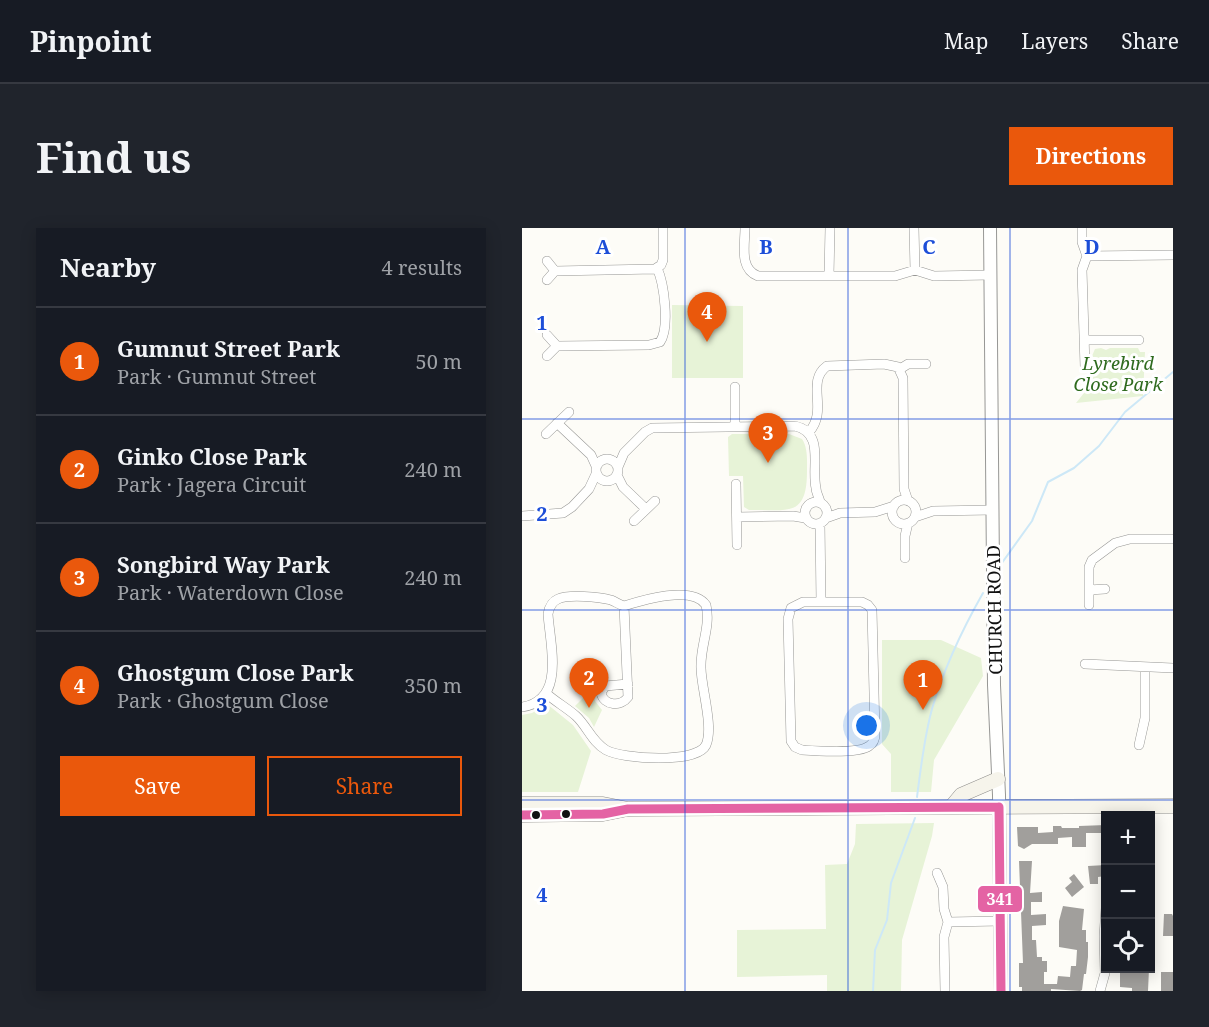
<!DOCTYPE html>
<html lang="en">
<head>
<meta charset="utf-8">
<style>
  :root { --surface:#171b24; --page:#20242c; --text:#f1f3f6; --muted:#9ea1a6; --line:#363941; --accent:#ea580c }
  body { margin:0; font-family:"Noto Serif",serif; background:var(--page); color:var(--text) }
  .controls { position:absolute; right:18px; bottom:18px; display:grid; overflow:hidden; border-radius:0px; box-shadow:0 3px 15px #0003 }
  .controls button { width:54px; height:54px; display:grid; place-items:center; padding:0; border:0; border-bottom:2px solid var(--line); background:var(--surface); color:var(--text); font:30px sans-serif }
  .you { position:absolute; left:345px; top:498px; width:21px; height:21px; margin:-15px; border:4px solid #fff; border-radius:50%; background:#1a73e8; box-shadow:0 0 0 9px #1a73e833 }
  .badge { display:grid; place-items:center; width:39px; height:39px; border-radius:50%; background:var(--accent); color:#fff; font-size:20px; font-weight:700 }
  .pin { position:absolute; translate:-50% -50px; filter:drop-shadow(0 2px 3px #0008) }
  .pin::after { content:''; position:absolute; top:32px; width:21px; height:18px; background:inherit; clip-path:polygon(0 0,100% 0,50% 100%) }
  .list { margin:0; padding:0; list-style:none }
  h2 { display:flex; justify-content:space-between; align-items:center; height:78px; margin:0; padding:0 24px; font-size:26px }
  h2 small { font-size:20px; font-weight:400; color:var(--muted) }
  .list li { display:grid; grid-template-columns:39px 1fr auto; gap:18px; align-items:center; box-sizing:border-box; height:108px; padding:0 24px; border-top:2px solid var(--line) }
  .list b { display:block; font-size:22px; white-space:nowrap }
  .list p { margin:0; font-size:20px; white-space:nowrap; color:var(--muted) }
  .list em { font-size:20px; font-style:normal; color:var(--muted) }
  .actions { display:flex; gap:12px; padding:18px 24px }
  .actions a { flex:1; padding:14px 0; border:2px solid var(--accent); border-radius:0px; text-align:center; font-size:21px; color:var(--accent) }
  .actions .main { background:var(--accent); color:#fff }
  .icon { flex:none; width:33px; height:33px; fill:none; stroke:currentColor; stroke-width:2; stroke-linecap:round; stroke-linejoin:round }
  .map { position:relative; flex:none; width:651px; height:763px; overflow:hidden; border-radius:0px }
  header { display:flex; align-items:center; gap:36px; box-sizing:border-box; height:84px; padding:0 30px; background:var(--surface); border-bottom:2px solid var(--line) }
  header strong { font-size:28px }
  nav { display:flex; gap:33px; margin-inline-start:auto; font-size:21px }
  .intro { display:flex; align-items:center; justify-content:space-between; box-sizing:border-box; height:144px; padding:0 36px }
  h1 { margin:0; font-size:42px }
  .button { padding:15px 27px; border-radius:0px; background:var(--accent); color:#fff; font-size:21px; font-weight:700 }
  main { display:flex; gap:36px; padding:0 36px }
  aside { flex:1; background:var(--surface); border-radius:0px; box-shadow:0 3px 15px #0003 }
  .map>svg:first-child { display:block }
  .green { fill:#e7f3d7 }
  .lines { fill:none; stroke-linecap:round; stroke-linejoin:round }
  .stream { stroke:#cde8f7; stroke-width:2 }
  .building { fill:#a19f9c }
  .minor-casing { stroke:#979795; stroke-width:10 }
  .tertiary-casing { stroke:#979795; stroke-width:14 }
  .secondary-casing { stroke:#8e8d8b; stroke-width:15 }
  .minor { stroke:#fffffe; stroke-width:9 }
  .tertiary { stroke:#fffffe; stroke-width:12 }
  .secondary { stroke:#f6f4eb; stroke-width:14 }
  .bus-1-casing { stroke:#fff; stroke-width:14 }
  .bus-1 { stroke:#e463a4; stroke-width:9 }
  .grid { fill:none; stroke:#1d4ed8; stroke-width:1.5; stroke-opacity:0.55 }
  .bus-dot { fill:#111; stroke:#fff; stroke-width:2 }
  .labels { text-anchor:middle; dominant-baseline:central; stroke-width:6; stroke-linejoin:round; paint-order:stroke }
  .park-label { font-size:18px; font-style:italic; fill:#2f6b1f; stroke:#fff }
  .street-label { font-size:18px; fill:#111; stroke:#fff }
  .grid-label { font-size:20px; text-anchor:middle; font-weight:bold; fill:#1d4ed8; stroke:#fff; stroke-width:6; stroke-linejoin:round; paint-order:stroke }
  .line-badge { stroke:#fff; stroke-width:2 }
  .badge-label { font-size:16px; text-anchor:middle; font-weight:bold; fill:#fff }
</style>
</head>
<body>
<header>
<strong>Pinpoint</strong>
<nav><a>Map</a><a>Layers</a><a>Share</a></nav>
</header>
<div class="intro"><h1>Find us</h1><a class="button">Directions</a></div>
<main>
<aside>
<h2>Nearby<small>4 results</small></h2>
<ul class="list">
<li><span class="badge">1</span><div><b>Gumnut Street Park</b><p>Park · Gumnut Street</p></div><em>50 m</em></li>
<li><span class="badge">2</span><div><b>Ginko Close Park</b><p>Park · Jagera Circuit</p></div><em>240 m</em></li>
<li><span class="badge">3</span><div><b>Songbird Way Park</b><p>Park · Waterdown Close</p></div><em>240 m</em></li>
<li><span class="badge">4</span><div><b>Ghostgum Close Park</b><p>Park · Ghostgum Close</p></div><em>350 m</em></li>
</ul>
<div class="actions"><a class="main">Save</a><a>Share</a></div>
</aside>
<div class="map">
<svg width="651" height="763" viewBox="0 0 651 763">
  <rect width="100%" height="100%" fill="#fdfcf7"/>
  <path class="green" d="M150 77 221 78V150H150Z
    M579 120 584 122 588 120H616L618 124H623L621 168 554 175 570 155V135L573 133 570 128 573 121Z
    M210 206H267L280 211C286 220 285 232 285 243 285 291 265 281 227 282L222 279 221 248H207L206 209Z
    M360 412H419L459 430 461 448 412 532 409 564H369V526L360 516Z
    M72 459 73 473 80 482 72 499 67 490 53 478Z
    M25 476 51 497 69 523 56 564H0V487L10 485Z
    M412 595 410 608 380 712 379 763H305V747L215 749V702L304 701 303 637 325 636 333 616 334 596Z"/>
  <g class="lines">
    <path class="stream" d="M477 339 510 293 526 254 552 240 577 218 603 184 651 144
      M395 569C399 539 402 510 410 481 422 440 440 402 461 365
      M351 763 353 722 365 692 369 655 393 590"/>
  </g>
  <path class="building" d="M584 597V605H564V619H550V609L536 610V616H510L502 621 496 618 495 599H516V605L531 604V598H539L540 600H557V598Z
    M497 633H510L508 665 520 664V674H509V687L524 686V697L510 698V712H514L515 729H520V733H525V744H522V756H535L536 748 548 749 549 738H554L555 722 537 719V693L541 678 562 681 560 702H564V714H566V729L564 746H562L560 762 558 763 529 761V763H500V759H497V735H501Z
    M584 637V648L576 649V656H568L566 638Z
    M552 646 562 659 550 669 543 660 550 654 547 650Z
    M642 686H650L651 688V708H641Z
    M602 741H627L626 763H610V760L598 759V742Z
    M639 744H651V763H639Z"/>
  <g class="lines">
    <g class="minor-casing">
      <path id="minor" d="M223 0C223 17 217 41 236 48H373L393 42 412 48 468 47
        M392 0 393 42
        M560 0V14L565 28 651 27
        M25 33 33 43 25 52
        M33 43 133 41 139 37 141 32V0
        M307 48 308 0
        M25 107 35 118 25 128
        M563 112H617
        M35 118 127 117 138 114C148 100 142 55 135 40
        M563 139 560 42 565 28
        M378 141 386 136H404
        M213 159V198
        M35 195 69 227 74 238
        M287 204C307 182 283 154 305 138L362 136 376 139 381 150 382 261 386 273
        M24 206 47 184
        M74 242a11 11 0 1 1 22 0a11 11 0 1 1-22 0Z
        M96 239 102 225 123 204 130 200 273 198C303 205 289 238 294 260 294 265 297 269 298 274
        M95 247 101 259 124 281
        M214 256 215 317
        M370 284a12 12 0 1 1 24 0a12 12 0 1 1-24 0Z
        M283 285a11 11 0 1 1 22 0a11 11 0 1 1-22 0Z
        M0 288 41 285 50 279 67 261 74 246
        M215 289 271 288 283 290
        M393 289 411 283 470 282
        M304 290 318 285 353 284 372 278
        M112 293 133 273
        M298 295 299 374
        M383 330V308L386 295
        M567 362V339L570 332 593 315 608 311H651
        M281 374H340L346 377 350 382 353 506C353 511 352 515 347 518 337 526 294 523 280 522L273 519 269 513 266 391 269 380Z
        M567 377V362L583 361
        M102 378 106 469C99 479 82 478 79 465L83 458 106 456
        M563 436 651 440
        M0 479C44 473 28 417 26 386 27 380 29 374 36 371 47 366 77 369 89 372 94 374 98 377 102 378 121 372 170 357 184 377 189 399 178 418 179 440 179 459 192 499 184 517 175 536 100 531 84 522 70 514 65 498 54 488 45 480 34 474 25 466
        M617 517 623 490V440
        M415 645 421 659 422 681 426 694 422 709 423 763
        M426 694 478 693
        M578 763 583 745 582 708 584 680"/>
    </g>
    <g class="tertiary-casing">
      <path id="tertiary" d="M468 0 472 457 477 567 479 763"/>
    </g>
    <g class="secondary-casing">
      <path id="secondary" d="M0 576H81L106 581 651 578
        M429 579 439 567 476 551
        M0 587 81 586 101 582"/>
    </g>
    <use href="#minor" class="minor"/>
    <use href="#tertiary" class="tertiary"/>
    <use href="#secondary" class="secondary"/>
    <g class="bus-1-casing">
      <path id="bus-1" d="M477 579 479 763
        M0 587 81 586 106 581 477 579"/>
    </g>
    <use href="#bus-1" class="bus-1"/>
  </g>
  <path class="grid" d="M163 0V763M326 0V763M488 0V763M0 191H651M0 382H651M0 572H651"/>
  <g class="bus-dot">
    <circle cx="44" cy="586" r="5"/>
    <circle cx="14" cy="587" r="5"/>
  </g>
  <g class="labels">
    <g class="park-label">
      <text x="596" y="135">Lyrebird<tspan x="596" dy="21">Close Park</tspan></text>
    </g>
    <g class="street-label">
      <text transform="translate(472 382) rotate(-91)">CHURCH ROAD</text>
    </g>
  </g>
  <g class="grid-label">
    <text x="81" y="26">A</text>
    <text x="244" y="26">B</text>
    <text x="407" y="26">C</text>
    <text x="570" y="26">D</text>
    <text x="20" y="102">1</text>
    <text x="20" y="293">2</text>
    <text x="20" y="484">3</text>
    <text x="20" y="674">4</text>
  </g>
  <rect class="line-badge" x="455" y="657" width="46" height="28" rx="6" fill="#e463a4"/>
  <g class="badge-label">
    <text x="478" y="677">341</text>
  </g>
</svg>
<div class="controls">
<button>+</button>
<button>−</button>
<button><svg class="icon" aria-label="locate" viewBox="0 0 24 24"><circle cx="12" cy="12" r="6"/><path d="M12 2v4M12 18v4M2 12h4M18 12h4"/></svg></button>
</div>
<div class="you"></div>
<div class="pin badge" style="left:401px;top:482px">1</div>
<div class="pin badge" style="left:67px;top:480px">2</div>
<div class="pin badge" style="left:246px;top:235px">3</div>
<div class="pin badge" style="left:185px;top:114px">4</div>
</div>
</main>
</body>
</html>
